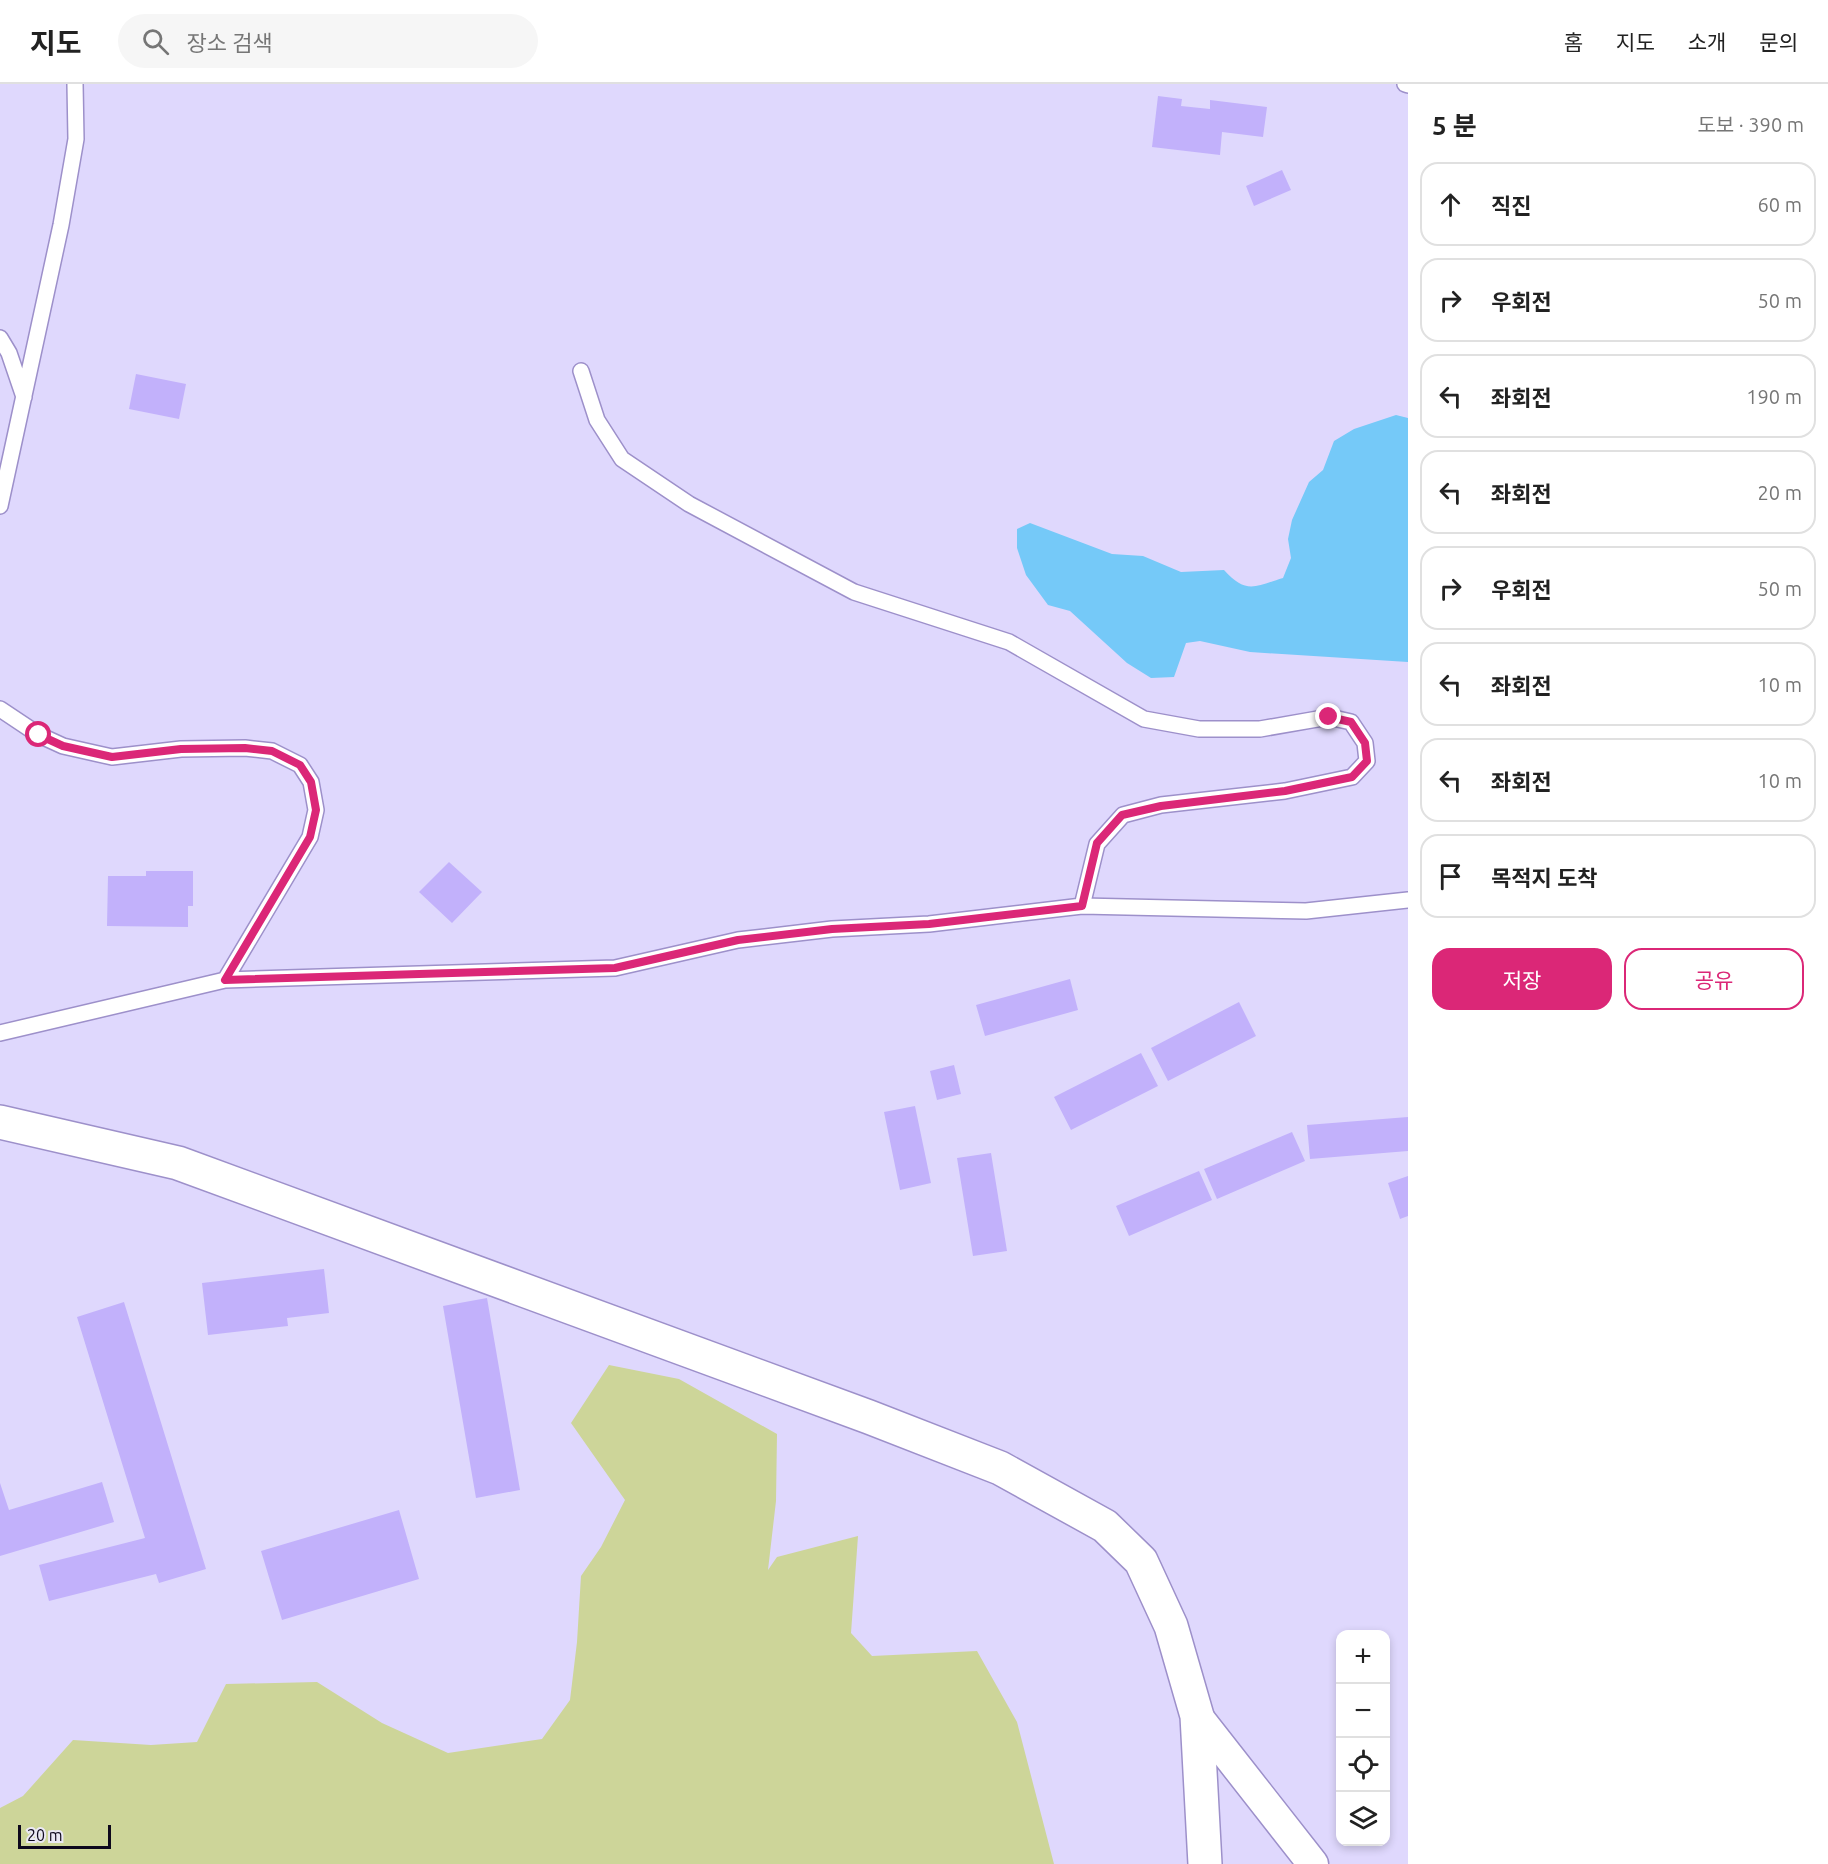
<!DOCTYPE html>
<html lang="ko">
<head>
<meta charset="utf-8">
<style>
  :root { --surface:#fff; --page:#f6f6f6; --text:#222; --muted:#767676; --line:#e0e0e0; --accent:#db2777 }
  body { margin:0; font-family:Ubuntu,"Noto Sans KR",sans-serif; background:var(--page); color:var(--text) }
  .controls { position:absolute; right:18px; bottom:18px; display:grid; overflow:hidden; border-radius:12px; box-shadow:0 3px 9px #0003 }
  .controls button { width:54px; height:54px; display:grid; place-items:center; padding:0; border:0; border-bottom:2px solid var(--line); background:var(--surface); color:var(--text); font:30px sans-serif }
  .scale { position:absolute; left:18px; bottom:15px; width:93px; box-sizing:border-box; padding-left:6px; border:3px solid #0d081c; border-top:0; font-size:16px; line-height:21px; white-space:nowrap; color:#0d081c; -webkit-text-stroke:4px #ebe9f5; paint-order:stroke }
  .stop { position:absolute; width:18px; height:18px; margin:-14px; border:4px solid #db2777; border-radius:50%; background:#fff }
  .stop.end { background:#db2777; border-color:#fff; box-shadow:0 2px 6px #0008 }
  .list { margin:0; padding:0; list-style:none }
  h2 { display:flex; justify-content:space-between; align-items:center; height:78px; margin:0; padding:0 24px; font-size:26px }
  h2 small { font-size:20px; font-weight:400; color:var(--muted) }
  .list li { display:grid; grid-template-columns:39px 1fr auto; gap:18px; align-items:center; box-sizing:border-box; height:84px; margin:0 12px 12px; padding:0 12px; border:2px solid var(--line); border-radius:18px }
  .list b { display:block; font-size:22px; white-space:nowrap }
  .list em { font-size:20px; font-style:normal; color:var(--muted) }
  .actions { display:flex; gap:12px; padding:18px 24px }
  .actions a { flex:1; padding:14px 0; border:2px solid var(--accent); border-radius:18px; text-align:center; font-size:21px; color:var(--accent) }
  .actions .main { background:var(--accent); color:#fff }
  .icon { flex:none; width:33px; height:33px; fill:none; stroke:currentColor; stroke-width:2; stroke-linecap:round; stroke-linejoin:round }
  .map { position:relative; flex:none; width:1408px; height:1780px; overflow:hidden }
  header { display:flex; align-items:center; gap:36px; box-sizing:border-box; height:84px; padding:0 30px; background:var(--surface); border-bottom:2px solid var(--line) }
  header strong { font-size:28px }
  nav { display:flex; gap:33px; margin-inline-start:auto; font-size:21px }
  .search { width:420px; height:54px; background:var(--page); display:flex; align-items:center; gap:15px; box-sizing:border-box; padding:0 21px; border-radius:33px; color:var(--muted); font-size:22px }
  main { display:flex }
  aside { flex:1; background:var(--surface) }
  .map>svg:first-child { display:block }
  .green { fill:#cdd599 }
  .water { fill:#75c9f8 }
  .building { fill:#c2b1fb }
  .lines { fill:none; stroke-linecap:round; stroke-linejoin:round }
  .service-casing { stroke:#9d90ca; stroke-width:18 }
  .minor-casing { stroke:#9d90ca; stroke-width:33 }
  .tertiary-casing { stroke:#9d90ca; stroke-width:36 }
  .service { stroke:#fff; stroke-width:15 }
  .minor { stroke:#fff; stroke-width:30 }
  .tertiary { stroke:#fff; stroke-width:33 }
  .route { stroke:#db2777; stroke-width:8 }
</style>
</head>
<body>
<header>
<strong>지도</strong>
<div class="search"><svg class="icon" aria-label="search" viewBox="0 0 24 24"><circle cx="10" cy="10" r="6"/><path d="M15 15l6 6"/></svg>장소 검색</div>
<nav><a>홈</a><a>지도</a><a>소개</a><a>문의</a></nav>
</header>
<main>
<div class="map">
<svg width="1408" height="1780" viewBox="0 0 1408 1780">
  <rect width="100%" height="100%" fill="#dfd8fd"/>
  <path class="green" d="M609 1281 679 1295 777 1350 776 1417 768 1486 777 1473 858 1452 851 1549 872 1572 977 1567 1017 1638 1054 1780H0V1724L23 1712 73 1656 151 1661 197 1658 226 1600 317 1598 382 1639 448 1669 542 1655 570 1616 577 1558 581 1492 601 1463 625 1416 571 1339Z"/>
  <path class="water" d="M1396 331 1408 334V578L1250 568 1200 557 1186 559 1174 593 1151 594 1127 579 1070 527 1048 521 1026 491 1017 464V445L1030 439 1112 470 1143 472 1181 488 1224 486C1246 510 1254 503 1283 494L1291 474 1288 455 1292 436 1309 398 1323 386 1334 357 1354 345Z"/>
  <path class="building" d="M1158 12 1182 15 1181 22 1210 25V16L1267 23 1263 53 1222 48 1220 71 1152 63Z
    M1282 86 1291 106 1254 122 1246 102Z
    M136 290 186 300 179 335 129 325Z
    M449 778 482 808 452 839 419 808Z
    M146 787H193V822H188V843L107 842 108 792H146Z
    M1070 895 1078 926 985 952 976 921Z
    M1239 918 1256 952 1168 997 1151 964Z
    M1141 969 1158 1002 1071 1046 1054 1013Z
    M954 981 961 1010 937 1016 930 987Z
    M915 1022 931 1099 900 1106 884 1028Z
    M1408 1033V1067L1310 1075 1307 1041Z
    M1292 1048 1305 1077 1217 1115 1204 1085Z
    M991 1069 1007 1167 973 1172 957 1074Z
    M1199 1087 1212 1116 1129 1152 1116 1122Z
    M1408 1092V1132L1400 1135 1388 1099Z
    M324 1185 329 1229 287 1234 288 1242 208 1251 202 1199Z
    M487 1214 520 1406 476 1414 443 1222Z
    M124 1218 206 1485 159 1499 156 1490 49 1517 39 1481 145 1454 77 1233Z
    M102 1398 114 1438 0 1472V1399L9 1426Z
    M399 1426 419 1495 282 1536 261 1467Z"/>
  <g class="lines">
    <g class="service-casing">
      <path id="service" d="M1405 0 1408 1
        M0 254 9 269 24 313
        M581 287 597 336 622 375 689 420 854 508 1009 558 1144 635 1199 645H1260L1329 633 1351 638 1365 659 1367 677 1352 693 1285 707 1161 721 1123 731 1097 760 1082 822
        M0 422 61 141 76 55 75 0
        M0 625 39 651 63 662 112 673 181 665 245 664 272 667 300 681 311 698 316 726 310 753 225 896
        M0 949 225 896 615 884 738 856 832 845 929 840 1082 822 1306 827 1408 816"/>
    </g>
    <g class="minor-casing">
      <path id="minor" d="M1197 1632 1313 1780"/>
    </g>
    <g class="tertiary-casing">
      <path id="tertiary" d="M0 1038 178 1079 869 1333 1000 1384 1105 1442 1141 1477 1171 1542 1197 1632 1205 1780"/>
    </g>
    <use href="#service" class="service"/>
    <use href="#minor" class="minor"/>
    <use href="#tertiary" class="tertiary"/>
  </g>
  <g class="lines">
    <path class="route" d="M39 651 63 662 112 673 181 665 245 664 272 667 300 681 311 698 316 726 310 753 225 896 615 884 738 856 832 845 929 840 1082 822 1097 759 1122 731 1161 722 1285 707 1352 693 1367 677 1365 659 1351 638 1329 633"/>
  </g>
</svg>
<div class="controls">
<button>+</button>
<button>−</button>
<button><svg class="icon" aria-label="locate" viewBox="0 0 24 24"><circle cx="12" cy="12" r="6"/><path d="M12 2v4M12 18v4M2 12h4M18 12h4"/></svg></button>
<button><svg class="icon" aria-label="layers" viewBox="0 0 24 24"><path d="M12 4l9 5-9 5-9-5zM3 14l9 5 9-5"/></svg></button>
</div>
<div class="scale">20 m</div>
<div class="stop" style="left:39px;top:651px"></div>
<div class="stop end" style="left:1329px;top:633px"></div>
</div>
<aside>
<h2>5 분<small>도보 · 390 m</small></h2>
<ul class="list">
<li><svg class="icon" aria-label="ahead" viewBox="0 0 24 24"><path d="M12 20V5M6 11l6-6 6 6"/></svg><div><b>직진</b></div><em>60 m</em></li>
<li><svg class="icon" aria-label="right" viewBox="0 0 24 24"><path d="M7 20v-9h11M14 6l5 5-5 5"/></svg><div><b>우회전</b></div><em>50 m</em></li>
<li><svg class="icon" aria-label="left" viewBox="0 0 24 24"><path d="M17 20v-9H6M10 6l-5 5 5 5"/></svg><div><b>좌회전</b></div><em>190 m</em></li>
<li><svg class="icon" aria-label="left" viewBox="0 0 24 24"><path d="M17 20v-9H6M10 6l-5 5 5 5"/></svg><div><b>좌회전</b></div><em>20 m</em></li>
<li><svg class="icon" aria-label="right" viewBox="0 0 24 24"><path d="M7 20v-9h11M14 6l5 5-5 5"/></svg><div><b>우회전</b></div><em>50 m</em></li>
<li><svg class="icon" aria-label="left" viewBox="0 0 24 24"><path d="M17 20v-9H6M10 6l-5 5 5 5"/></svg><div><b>좌회전</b></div><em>10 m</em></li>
<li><svg class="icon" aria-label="left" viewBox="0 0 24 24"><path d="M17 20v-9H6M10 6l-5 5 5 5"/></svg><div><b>좌회전</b></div><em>10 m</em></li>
<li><svg class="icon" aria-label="arrive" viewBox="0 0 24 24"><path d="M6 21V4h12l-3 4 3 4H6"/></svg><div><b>목적지 도착</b></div></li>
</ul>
<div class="actions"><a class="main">저장</a><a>공유</a></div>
</aside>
</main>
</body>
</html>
